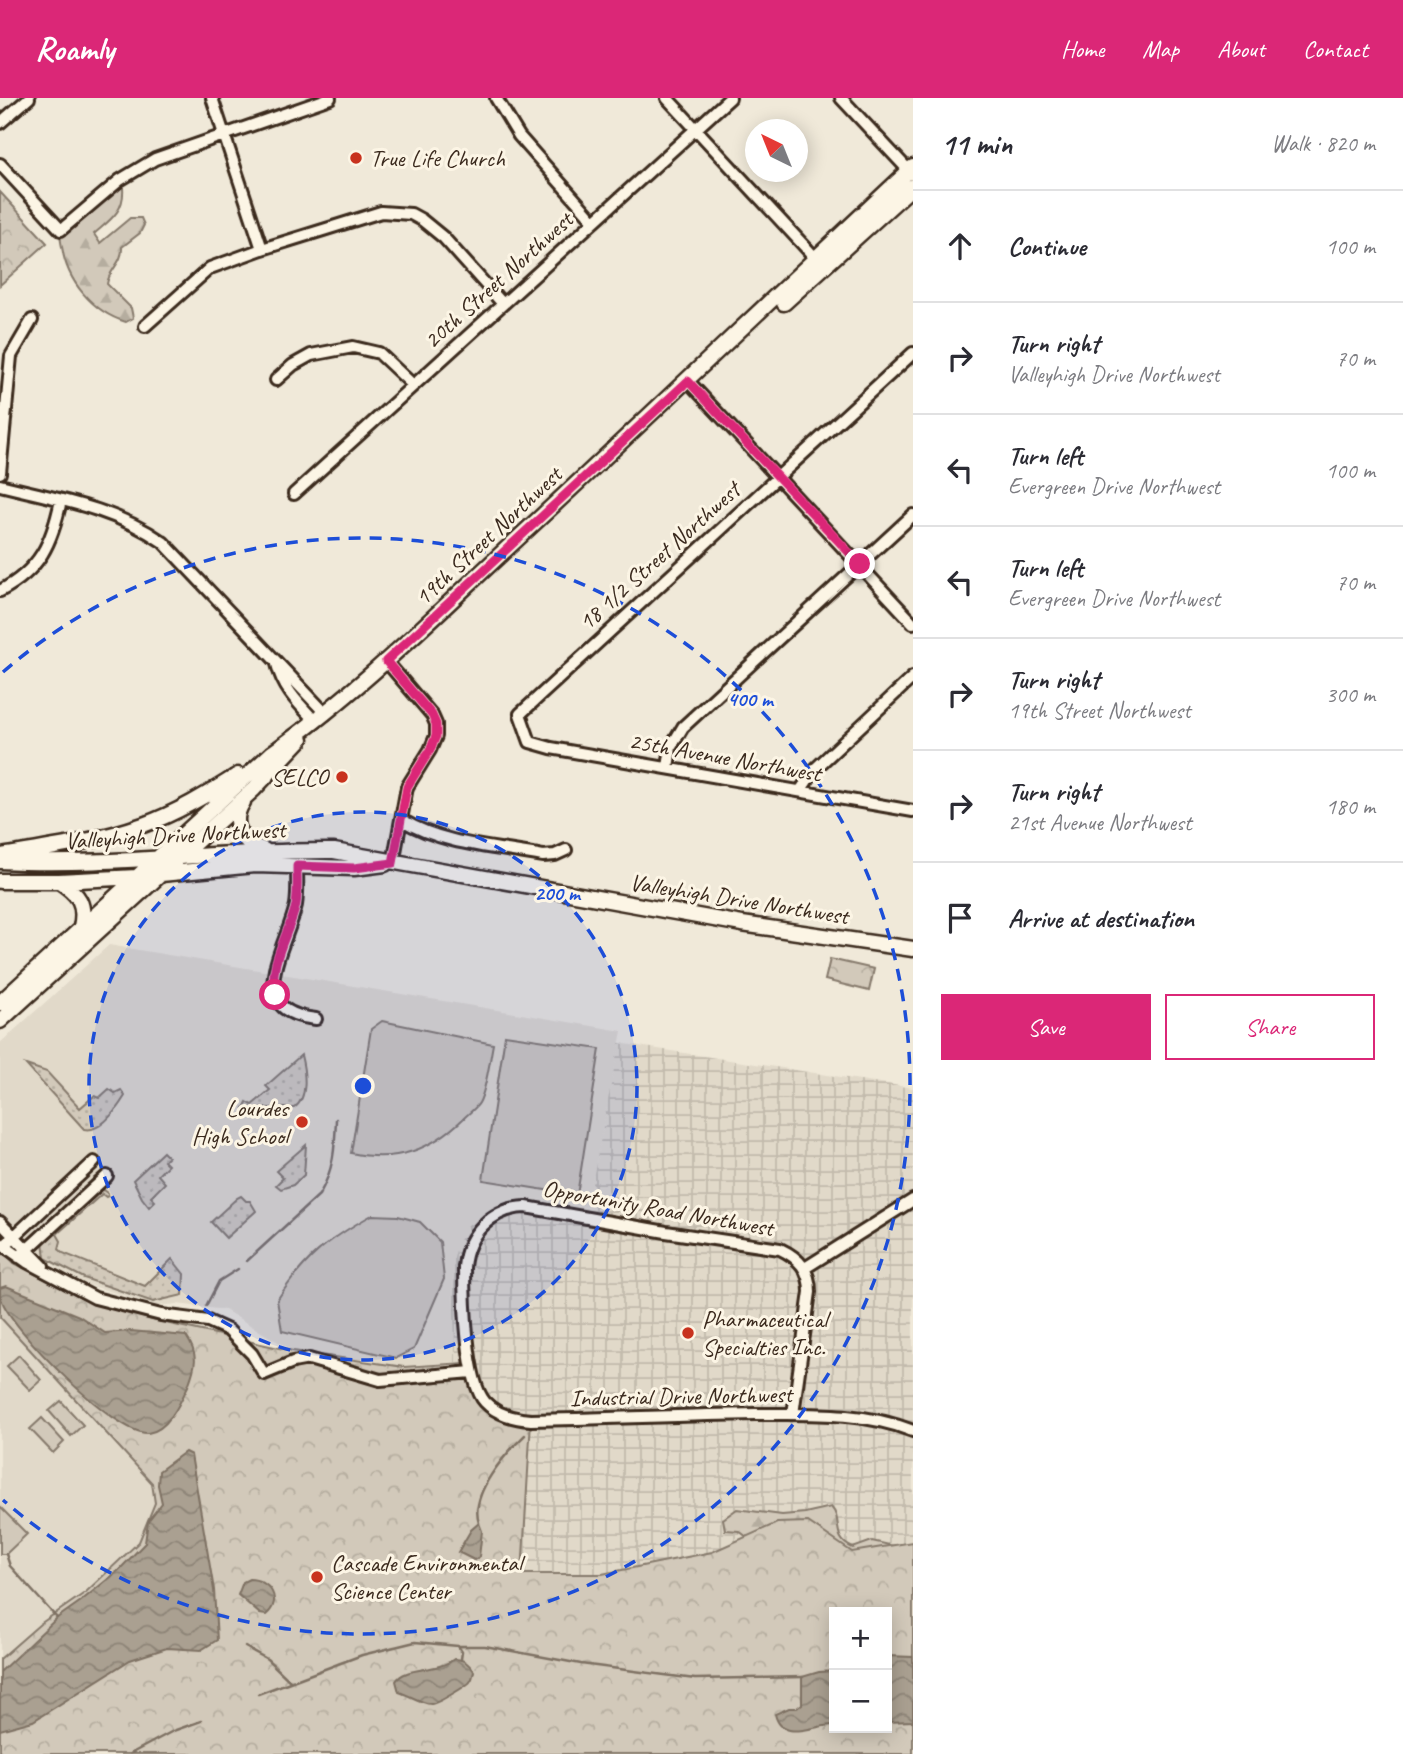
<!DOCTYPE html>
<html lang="en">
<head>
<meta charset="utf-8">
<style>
  :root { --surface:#fff; --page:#f7f7f7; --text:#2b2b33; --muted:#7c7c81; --line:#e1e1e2; --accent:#db2777 }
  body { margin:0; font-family:Caveat,sans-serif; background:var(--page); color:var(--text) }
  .controls { position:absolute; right:21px; bottom:21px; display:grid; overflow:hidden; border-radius:0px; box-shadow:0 4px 18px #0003 }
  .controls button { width:63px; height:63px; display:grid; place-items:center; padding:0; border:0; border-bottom:2px solid var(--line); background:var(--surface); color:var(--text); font:35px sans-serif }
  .compass { position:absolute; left:745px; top:21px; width:63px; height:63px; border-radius:50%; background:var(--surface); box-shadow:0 4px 18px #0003; rotate:317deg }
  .stop { position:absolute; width:21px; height:21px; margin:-16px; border:5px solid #db2777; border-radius:50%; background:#fff }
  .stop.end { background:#db2777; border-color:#fff; box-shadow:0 2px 7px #0008 }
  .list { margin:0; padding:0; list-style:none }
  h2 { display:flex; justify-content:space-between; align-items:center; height:91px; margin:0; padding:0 28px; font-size:30px }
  h2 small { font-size:23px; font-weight:400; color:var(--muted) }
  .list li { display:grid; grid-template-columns:46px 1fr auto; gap:21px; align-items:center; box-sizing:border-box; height:112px; padding:0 28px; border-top:2px solid var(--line) }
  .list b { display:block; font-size:26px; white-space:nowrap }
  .list p { margin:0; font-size:23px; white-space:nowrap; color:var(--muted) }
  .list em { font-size:23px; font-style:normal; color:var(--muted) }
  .actions { display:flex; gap:14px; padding:21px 28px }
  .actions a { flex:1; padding:16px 0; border:2px solid var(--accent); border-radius:0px; text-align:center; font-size:24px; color:var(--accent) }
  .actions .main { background:var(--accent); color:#fff }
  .icon { flex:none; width:38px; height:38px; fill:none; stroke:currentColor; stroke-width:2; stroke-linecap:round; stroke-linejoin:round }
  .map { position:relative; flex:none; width:913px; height:1656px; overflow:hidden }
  header { display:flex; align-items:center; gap:42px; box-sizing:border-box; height:98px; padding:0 35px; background:var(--accent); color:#fff }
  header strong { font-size:33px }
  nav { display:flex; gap:38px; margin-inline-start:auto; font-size:24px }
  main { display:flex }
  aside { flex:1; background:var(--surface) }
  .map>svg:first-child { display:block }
  .built { fill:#e1d9c9 }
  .industrial { fill:url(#industrial-grid) }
  .grass { fill:url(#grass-dots); stroke:#867a6c; stroke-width:2 }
  .forest { fill:url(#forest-firs); stroke:#867a6c; stroke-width:2 }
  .park { fill:url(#park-crowns); stroke:#867a6c; stroke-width:2; fill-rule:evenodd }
  .pitch { fill:#d2c9ba; stroke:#867a6c; stroke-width:2 }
  .water { fill:url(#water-waves); stroke:#7e7163; stroke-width:2 }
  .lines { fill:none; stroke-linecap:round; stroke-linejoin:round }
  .stream { stroke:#7e7163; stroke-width:2.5 }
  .minor-casing { stroke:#3b2a1e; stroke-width:16 }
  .major-casing { stroke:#3b2a1e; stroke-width:19 }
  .minor { stroke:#fcf5e5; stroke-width:10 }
  .major { stroke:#fcf5e5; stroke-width:14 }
  .route { stroke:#db2777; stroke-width:9 }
  .ring { fill:none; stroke:#1d4ed8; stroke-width:3.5; stroke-dasharray:12 9 }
  .poi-dot { fill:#c8321e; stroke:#fcf5e5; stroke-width:2.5 }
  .labels { text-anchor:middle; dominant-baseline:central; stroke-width:6; stroke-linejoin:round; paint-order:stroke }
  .poi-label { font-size:24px; fill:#3b2a1e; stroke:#fcf5e5; text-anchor:start }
  .street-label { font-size:24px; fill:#3b2a1e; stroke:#fcf5e5 }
  .centre { fill:#1d4ed8; stroke:#fcf5e5; stroke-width:3.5 }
  .ring-label { font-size:21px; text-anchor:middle; font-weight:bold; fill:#1d4ed8; stroke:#fcf5e5; stroke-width:6; stroke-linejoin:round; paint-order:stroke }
</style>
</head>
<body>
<header>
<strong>Roamly</strong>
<nav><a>Home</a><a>Map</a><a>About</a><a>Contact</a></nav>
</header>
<main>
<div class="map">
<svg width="913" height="1656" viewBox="0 0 913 1656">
  <defs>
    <pattern id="industrial-grid" width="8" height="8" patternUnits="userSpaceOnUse" patternTransform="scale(1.75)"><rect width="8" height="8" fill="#e1d9c9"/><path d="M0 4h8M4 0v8" fill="none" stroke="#c2baac"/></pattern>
    <pattern id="grass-dots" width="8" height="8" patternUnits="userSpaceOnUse" patternTransform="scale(1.75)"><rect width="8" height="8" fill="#d2c9ba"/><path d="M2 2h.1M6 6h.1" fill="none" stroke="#b5ad9f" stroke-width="1.8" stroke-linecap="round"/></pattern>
    <pattern id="forest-firs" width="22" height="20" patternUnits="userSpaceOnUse" patternTransform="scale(1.75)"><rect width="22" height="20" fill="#d2c9ba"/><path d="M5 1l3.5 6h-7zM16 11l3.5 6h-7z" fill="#b5ad9f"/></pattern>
    <pattern id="park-crowns" width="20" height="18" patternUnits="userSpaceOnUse" patternTransform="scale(1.75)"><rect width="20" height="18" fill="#d2c9ba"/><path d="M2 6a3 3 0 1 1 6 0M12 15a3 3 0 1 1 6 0" fill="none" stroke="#b5ad9f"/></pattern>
    <pattern id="water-waves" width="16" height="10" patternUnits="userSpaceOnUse" patternTransform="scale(1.75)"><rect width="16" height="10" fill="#aaa091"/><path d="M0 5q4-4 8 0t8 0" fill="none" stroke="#8c8376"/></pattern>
  </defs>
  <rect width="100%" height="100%" fill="#f0e9d9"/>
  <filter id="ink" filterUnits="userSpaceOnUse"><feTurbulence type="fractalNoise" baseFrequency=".0143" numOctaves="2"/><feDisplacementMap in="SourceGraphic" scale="14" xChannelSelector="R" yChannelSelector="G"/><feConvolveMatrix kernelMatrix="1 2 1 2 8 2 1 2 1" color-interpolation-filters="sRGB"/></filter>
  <g filter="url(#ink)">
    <path class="built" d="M109 847 622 933 587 1113 526 1102 508 1103 453 1164 455 1264 404 1269 293 1253 225 1212 177 1206 158 1208 89 1187 59 1171 40 1156 0 1117V945Z
      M0 1219 152 1385 155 1405 139 1444 86 1494 40 1526 0 1561Z"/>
    <path class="industrial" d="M619 945 913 990V1444L852 1454 777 1425 712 1454 602 1476H522L530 1322 497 1313 464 1265 455 1264 453 1164 458 1144 468 1127 493 1109 508 1103 526 1102 587 1112Z"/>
    <path class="grass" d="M301 957C305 973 309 1000 294 1010H244L247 1004 252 1007 270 992 266 988Z
      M26 967 47 974 80 1010 94 998 99 1000 109 991 115 995 121 992 125 998C117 1011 101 1035 84 1031Z
      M306 1047 304 1077 293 1087 281 1091 276 1087 283 1080 276 1073Z
      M163 1054 168 1059 164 1063 168 1067 158 1077 165 1085 151 1099 155 1103 149 1109 142 1100 133 1082Z
      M104 1092 108 1095V1098L106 1099 102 1096 57 1136 61 1143 59 1151 63 1155 145 1188 172 1161 184 1176 183 1197 153 1204 84 1180 45 1160 43 1143 98 1093Z
      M241 1098 246 1103H250L256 1113 226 1140 211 1124 237 1100Z"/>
    <path class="forest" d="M115 84 123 90C125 113 110 122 94 136L100 145 130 120H141L144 127 140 135 122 149C123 165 109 171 107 186L131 210 133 220 126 224C93 214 67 184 62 149 61 144 59 138 62 133 71 116 90 115 97 93Z
      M831 1409C844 1423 830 1440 853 1450L872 1443 903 1450 913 1469 747 1439 739 1433 725 1432 723 1421 737 1411 782 1417 805 1415Z"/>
    <path class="park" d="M0 94 47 145 0 187Z
      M830 861 874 871 869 893 825 882Z
      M0 1150 14 1165 83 1201 152 1222 293 1253 404 1269 464 1265 472 1274 485 1304 531 1322 522 1476H602L712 1454 777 1425 808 1424 852 1454 913 1444V1656H0V1561L40 1526 86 1494 139 1444 155 1405 152 1385 0 1219ZM834 1514H887V1630H834Z"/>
    <path class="pitch" d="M382 923 493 946C490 961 486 993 479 1005 476 1010 469 1015 464 1020 431 1052 397 1065 351 1055L371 931Z
      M505 937 600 951 577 1097 483 1082Z
      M372 1117 398 1118 420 1124 440 1144 444 1181 414 1251 396 1260 282 1233 277 1202C305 1160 327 1142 372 1117Z
      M19 1257 41 1282 30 1292 7 1268Z
      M61 1303 83 1327 71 1338 49 1313Z
      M42 1320 64 1344 53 1355 30 1331Z
      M0 1409 27 1436 6 1456H0Z"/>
    <path class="water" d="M6 1188 79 1218 105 1235 131 1233 186 1238C199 1257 196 1267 188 1288 181 1303 168 1333 148 1335 117 1338 9 1230 1 1200 0 1198 0 1193 0 1190Z
      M185 1354 191 1357 214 1492 217 1542 201 1552 167 1550 130 1562 33 1623 0 1632V1574L57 1520 81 1503 119 1472 145 1445 148 1423 162 1405 158 1387 159 1373Z
      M479 1425 482 1433 479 1459 474 1462 458 1454 471 1432Z
      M249 1481C269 1481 284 1502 266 1517L260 1516 238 1497 243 1484Z
      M887 1558 913 1559V1623L887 1624Z
      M454 1561C464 1561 468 1565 474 1573 473 1578 473 1580 470 1584 468 1587 435 1607 431 1606 421 1605 409 1597 399 1594L396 1583C405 1568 436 1575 454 1561Z
      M834 1573V1627C815 1626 782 1646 775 1616L789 1610H797L802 1606V1579L819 1574Z"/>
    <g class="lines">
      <path class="stream" d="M247 1163 319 1097C334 1072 335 1049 336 1021
        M206 1208 219 1183 238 1171
        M479 1425C469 1396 506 1355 525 1337
        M6 1456 10 1468 57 1520
        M458 1548 462 1554 461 1561
        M245 1549 267 1561 290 1583
        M258 1596 362 1557 415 1544 458 1548H485L581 1566 695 1581 803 1579
        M130 1656 173 1633 201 1623"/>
      <g class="minor-casing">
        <path id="minor" d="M212 0 262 151
          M496 0 519 38 594 123
          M667 0 820 165
          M841 0 913 77
          M0 25 29 0
          M0 66 61 132 120 82 155 61 330 0
          M145 228 210 170 262 151 381 114 411 116 422 122 444 140 503 206
          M913 255 520 616 530 644 551 650 913 713
          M276 282 293 267 311 257 353 249 379 255 413 287
          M688 283 913 525
          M0 375 11 258 32 222
          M0 387C57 401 114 410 163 444L326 616
          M294 396 730 0
          M0 493C40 472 52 445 61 402
          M386 563 432 617 436 626V638L430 652 407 689 393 765
          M277 566C283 591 299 606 316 624
          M668 670 671 649 683 629 913 417
          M800 693 815 671 913 579
          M402 722C443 747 496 749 543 758L555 757 566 752
          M297 768C297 781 298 794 296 807 287 849 240 913 316 921
          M0 1124 43 1168
          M0 1145 27 1164 95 1200 161 1217 208 1223 228 1232 252 1256 264 1276 293 1264 309 1261 380 1282 472 1274
          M4 1148 94 1064
          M19 1159 107 1078
          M805 1170 913 1102
          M793 1316 810 1194C810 1172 799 1160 780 1151L666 1134 526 1109C492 1110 467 1136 464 1169 464 1199 466 1283 485 1304 496 1316 515 1321 531 1322 605 1321 680 1317 755 1316 807 1316 864 1313 913 1333"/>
      </g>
      <g class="major-casing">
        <path id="major" d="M784 205 913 88
          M243 704C229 725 241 745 264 752
          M2 758C50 750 98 743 143 727 177 715 208 696 238 677
          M0 763C112 769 222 752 334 753L742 826 913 851
          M161 776 255 767 354 770 385 766
          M0 783H59L137 779
          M59 783C79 796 86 806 81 829
          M0 905 272 655C360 593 436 516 515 443 649 319 780 193 913 69
          M0 923 254 691 301 641"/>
      </g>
      <use href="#minor" class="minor"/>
      <use href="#major" class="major"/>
    </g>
  </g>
  <g class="lines" filter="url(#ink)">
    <path class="route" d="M275 897C268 864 289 837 296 807 298 794 297 781 297 768L354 770 393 765 407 689 430 652 436 638V626L432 617 386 563 688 283 860 466"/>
  </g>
  <circle cx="363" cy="988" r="274" fill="#1d4ed8" fill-opacity=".12"/>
  <g class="ring">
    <circle cx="363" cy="988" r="274"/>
    <path d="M3 574A548 548 0 1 1 3 1402"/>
  </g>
  <g class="poi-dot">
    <circle cx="356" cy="60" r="7"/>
    <circle cx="342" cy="679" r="7"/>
    <circle cx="302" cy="1024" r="7"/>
    <circle cx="688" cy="1235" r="7"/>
    <circle cx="317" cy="1479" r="7"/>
  </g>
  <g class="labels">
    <g class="poi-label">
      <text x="370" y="60">True Life Church</text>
      <text x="328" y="679" text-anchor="end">SELCO</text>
      <text x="288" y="1010" text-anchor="end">Lourdes<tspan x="288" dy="28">High School</tspan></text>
      <text x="702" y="1221">Pharmaceutical<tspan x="702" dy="28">Specialties Inc.</tspan></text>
      <text x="331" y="1465">Cascade Environmental<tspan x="331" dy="28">Science Center</tspan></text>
    </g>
    <g class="street-label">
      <text transform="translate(498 182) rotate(-42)">20th Street Northwest</text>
      <text transform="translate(488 438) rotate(-43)">19th Street Northwest</text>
      <text transform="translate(659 458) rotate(-42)">18 1/2 Street Northwest</text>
      <text transform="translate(725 659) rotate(10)">25th Avenue Northwest</text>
      <text transform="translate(175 737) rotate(-3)">Valleyhigh Drive Northwest</text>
      <text transform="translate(739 801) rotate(9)">Valleyhigh Drive Northwest</text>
      <text transform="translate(658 1110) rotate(10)">Opportunity Road Northwest</text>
      <text transform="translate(681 1298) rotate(-1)">Industrial Drive Northwest</text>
    </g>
  </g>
  <circle cx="363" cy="988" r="10" class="centre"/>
  <g class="ring-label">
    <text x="750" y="608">400 m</text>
    <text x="557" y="802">200 m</text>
  </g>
</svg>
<div class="controls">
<button>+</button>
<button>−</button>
</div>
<svg class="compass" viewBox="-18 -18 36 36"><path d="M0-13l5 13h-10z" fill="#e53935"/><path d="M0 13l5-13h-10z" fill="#7c7c81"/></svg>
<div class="stop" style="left:275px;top:897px"></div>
<div class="stop end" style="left:860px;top:466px"></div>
</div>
<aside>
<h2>11 min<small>Walk · 820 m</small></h2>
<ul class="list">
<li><svg class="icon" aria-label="ahead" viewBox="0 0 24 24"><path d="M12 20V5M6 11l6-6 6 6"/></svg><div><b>Continue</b></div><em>100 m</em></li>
<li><svg class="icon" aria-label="right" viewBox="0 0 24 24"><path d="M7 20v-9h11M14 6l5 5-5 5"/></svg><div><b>Turn right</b><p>Valleyhigh Drive Northwest</p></div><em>70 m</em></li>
<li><svg class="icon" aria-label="left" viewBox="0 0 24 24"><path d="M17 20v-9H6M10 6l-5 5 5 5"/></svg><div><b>Turn left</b><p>Evergreen Drive Northwest</p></div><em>100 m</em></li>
<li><svg class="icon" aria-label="left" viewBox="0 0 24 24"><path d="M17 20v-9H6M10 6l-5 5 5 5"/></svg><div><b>Turn left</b><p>Evergreen Drive Northwest</p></div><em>70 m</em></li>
<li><svg class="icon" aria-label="right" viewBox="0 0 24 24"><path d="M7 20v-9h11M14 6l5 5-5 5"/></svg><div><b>Turn right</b><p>19th Street Northwest</p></div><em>300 m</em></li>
<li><svg class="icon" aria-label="right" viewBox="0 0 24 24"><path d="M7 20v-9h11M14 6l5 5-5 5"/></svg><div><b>Turn right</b><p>21st Avenue Northwest</p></div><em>180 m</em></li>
<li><svg class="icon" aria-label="arrive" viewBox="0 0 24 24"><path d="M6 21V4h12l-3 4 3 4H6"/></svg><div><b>Arrive at destination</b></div></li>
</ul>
<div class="actions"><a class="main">Save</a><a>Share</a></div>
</aside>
</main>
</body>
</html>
